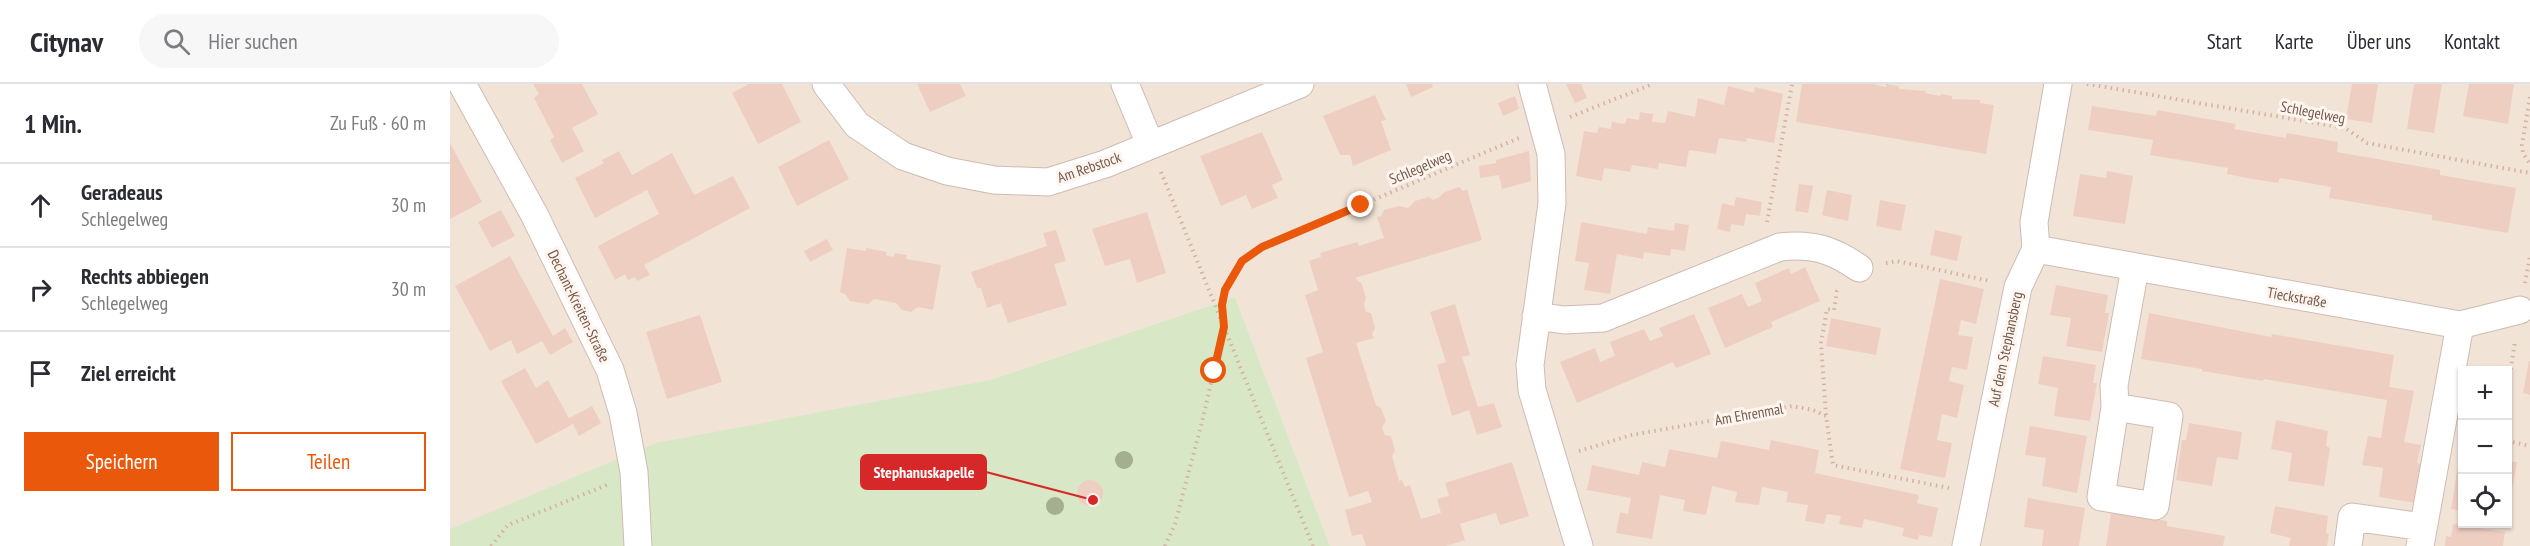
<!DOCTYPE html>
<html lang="de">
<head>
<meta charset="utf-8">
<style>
  :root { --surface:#fff; --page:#f7f7f7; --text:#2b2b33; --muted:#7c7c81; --line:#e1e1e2; --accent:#ea580c }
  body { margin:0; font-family:"PT Sans Narrow",sans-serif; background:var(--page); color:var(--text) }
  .controls { position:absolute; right:18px; bottom:18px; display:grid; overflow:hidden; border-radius:0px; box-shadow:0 2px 4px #0004 }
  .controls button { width:54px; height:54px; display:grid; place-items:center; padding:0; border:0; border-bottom:2px solid var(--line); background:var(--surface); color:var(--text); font:30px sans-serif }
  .stop { position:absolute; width:18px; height:18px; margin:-14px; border:4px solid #ea580c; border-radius:50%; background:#fff }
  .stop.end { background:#ea580c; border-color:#fff; box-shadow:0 2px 6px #0008 }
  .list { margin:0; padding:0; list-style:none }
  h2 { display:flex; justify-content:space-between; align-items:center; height:78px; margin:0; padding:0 24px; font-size:26px }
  h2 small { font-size:20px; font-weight:400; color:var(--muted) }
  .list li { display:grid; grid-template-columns:39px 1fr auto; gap:18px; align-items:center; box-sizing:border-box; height:84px; padding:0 24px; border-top:2px solid var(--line) }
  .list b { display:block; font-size:22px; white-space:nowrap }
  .list p { margin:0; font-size:20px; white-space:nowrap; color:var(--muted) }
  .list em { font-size:20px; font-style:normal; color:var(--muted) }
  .actions { display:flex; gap:12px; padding:18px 24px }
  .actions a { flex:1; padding:14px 0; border:2px solid var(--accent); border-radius:0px; text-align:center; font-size:21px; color:var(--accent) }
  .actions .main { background:var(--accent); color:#fff }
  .icon { flex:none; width:33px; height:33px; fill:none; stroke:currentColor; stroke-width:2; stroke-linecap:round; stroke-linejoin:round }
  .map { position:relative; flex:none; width:2080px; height:462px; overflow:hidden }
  header { display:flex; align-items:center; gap:36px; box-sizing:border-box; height:84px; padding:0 30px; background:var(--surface); border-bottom:2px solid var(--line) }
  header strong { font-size:28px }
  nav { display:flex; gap:33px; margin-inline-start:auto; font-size:21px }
  .search { width:420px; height:54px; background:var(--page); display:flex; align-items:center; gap:15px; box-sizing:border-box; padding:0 21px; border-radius:33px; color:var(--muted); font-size:22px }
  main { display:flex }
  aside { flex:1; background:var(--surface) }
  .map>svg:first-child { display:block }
  .residential { fill:#f2e3d7; fill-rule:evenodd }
  .green { fill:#d8e8c7 }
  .building { fill:#efcec2 }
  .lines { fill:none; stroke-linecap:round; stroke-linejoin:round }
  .street-casing { stroke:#cebbb2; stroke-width:29 }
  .path { stroke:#d4b1a5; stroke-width:4; stroke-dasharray:1.5 4.5; stroke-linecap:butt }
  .street { stroke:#fff; stroke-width:27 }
  .tree { fill:#a3af8f }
  .route { stroke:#ea580c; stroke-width:8 }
  .labels { text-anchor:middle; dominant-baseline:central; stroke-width:6; stroke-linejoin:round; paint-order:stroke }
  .street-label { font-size:15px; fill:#74574e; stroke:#fef6ee }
  .leader { fill:none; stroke:#d62828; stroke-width:2 }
  .callout-dot { fill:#d62828; stroke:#fef6ee; stroke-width:2 }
  .callout { fill:#d62828; stroke:#d62828; stroke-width:2 }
  .callout-label { font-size:16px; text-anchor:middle; font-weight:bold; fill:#fff }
</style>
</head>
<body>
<header>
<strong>Citynav</strong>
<div class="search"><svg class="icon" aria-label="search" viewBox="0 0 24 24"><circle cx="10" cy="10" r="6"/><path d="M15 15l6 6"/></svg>Hier suchen</div>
<nav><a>Start</a><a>Karte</a><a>Über uns</a><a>Kontakt</a></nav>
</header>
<main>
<aside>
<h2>1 Min.<small>Zu Fuß · 60 m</small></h2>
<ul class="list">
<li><svg class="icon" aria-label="ahead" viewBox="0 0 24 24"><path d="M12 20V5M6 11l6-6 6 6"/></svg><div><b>Geradeaus</b><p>Schlegelweg</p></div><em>30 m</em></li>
<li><svg class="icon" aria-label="right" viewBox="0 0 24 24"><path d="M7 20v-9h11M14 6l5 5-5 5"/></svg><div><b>Rechts abbiegen</b><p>Schlegelweg</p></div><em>30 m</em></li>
<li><svg class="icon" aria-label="arrive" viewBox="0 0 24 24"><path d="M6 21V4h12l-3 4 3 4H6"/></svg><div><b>Ziel erreicht</b></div></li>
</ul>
<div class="actions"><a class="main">Speichern</a><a>Teilen</a></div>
</aside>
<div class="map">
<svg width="2080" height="462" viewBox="0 0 2080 462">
  <rect width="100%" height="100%" fill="#fbf2e8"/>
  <path class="residential" d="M0 0H2080V462H880L785 213 540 296 0 445ZM2012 286H2058V440H2012Z"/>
  <path class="green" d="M785 213 880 462H0V445L206 359 540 296Z"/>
  <path class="building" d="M83 0H132L148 30 122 44 134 67 112 79 100 56 104 53 84 14 89 10Z
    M299 0H332L351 38 308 60 282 9Z
    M467 0H510L516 12 480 28Z
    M956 0H982L983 3 961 13Z
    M1116 0H1131L1137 14 1125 19Z
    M1352 0H1422L1436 3V0L1449 2V5L1476 7 1475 9 1490 12 1491 10 1502 12V15L1530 16V19L1544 21 1536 70 1346 38Z
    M1902 0H1928L1922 39 1896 35Z
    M1964 0H1992L1984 49 1957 45Z
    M2019 0H2064L2058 40 2013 32Z
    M1278 2 1304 9 1305 3 1333 10 1324 59 1297 54 1296 58 1269 54 1266 70 1239 66 1236 83 1209 79 1208 85 1182 81 1180 88 1154 84 1152 97 1126 92 1134 47 1147 49 1149 43 1161 45 1162 38 1175 40 1177 34 1189 36 1190 28 1203 30 1202 38 1215 39 1218 27 1245 33 1248 14 1274 21Z
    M925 11 936 36 931 37 941 66 903 82 900 71H890L873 32Z
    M1065 12 1069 25 1053 32 1048 19Z
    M1642 22 1706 32 1707 26 1786 40 1784 45 1836 54 1837 49 1888 58 1887 68 1990 86V91L2066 104 2058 149 1982 136V131L1879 114 1881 103 1830 94 1828 99 1802 95 1777 90 1778 84 1700 71 1703 56 1638 46Z
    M812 48 833 96 822 101 828 114 802 125 796 111 771 122 750 72Z
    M379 56 399 95 347 122 328 83Z
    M0 59 32 118 0 135Z
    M169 67 182 91 222 69 244 111 283 92 300 124 194 181 200 191 187 197 185 193 178 196 175 190 165 196 148 162 209 130 197 106 145 134 125 94 154 79 152 76Z
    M1079 67 1081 97 1052 105 1049 91 1030 94 1029 82 1046 79V76Z
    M1657 87 1683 92 1675 140 1623 132 1630 90 1656 94Z
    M1349 100 1363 102 1358 129 1345 127Z
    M1009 103 1013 107 1017 105 1032 156 905 194 912 200 916 214 914 220 916 228 921 229 925 244 922 250 924 254 906 259 926 321 931 324 936 337 932 343 933 347 935 351 941 352 945 367 942 372 949 397 952 396 955 403 960 401 971 435 991 429 987 415 999 412 995 399 1062 378 1079 432 1050 441 1046 429 1010 440 1015 456 996 462H916L912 450 902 452 895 426 922 418 918 407 899 413 856 274 873 268 855 211 868 206 859 177 871 173 870 169 907 158 909 162 934 154 927 133 931 132 934 126 949 122 958 124 965 117 979 113 983 116 988 114 995 108Z
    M1377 106 1402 111 1398 137 1372 131Z
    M1286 113 1312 118 1310 132 1296 130 1294 142 1281 140 1280 148 1267 145 1272 119 1284 122Z
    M1430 116 1456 121 1451 147 1426 142Z
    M51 126 65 152 42 164 28 138Z
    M697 128 716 189 687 199 680 175 655 182 642 145Z
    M1131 138 1197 150 1198 143 1224 147 1225 139 1239 141 1235 167 1221 165 1220 172 1194 168 1193 175 1167 170 1160 210 1134 206 1139 179 1125 177Z
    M606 146 616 177 604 180 617 221 558 239 551 219 537 224 531 204H527L521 188 597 162 593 149Z
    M1485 146 1512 152 1507 177 1480 171Z
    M377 155 383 166 360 178 354 167Z
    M397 164 416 167V164L437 168 436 171 444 173 445 169 457 171 456 175 491 181 483 226 468 223 461 228 452 226 446 219 424 215 418 220 400 217 395 210 390 208Z
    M60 172 103 252 115 244 123 258 100 271 92 257 67 270 61 256 40 267 5 202Z
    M1355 183 1370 217 1321 238 1323 243 1275 264 1258 224 1292 210 1298 223 1312 217 1305 199 1339 184 1341 190Z
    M1490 195 1534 205 1526 240 1511 236 1508 251 1523 253 1517 286 1502 283 1499 297 1514 301 1507 334 1492 330 1487 356 1502 359 1495 394 1450 385Z
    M1606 201 1658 211 1655 229H1659L1652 268 1616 262 1621 234 1600 231Z
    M1005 220 1020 271 1012 273 1028 323 1044 319 1052 343 1027 351 1019 326 1002 332 987 281 996 278 980 228Z
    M1699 229 1821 253 1822 250 1944 271 1939 303 1964 307 1954 358 1971 361 1967 379 1971 380 1965 419 1929 413 1933 384 1912 381 1918 352 1931 354 1937 316 1814 295 1813 297 1752 287V285L1691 275Z
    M1244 230 1261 270 1226 284 1223 278 1127 319 1110 278 1145 264 1150 278 1165 272 1160 258 1194 245 1200 257 1213 252 1209 244Z
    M250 231 272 298 217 315 196 248Z
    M1381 234 1431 244 1426 271 1376 262Z
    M1593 272 1646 281 1643 299H1647L1640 337 1604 332 1608 304 1588 300Z
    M2079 277H2080V311L2073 309Z
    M75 284 86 304 98 296 119 334 142 322 151 339 129 352 123 340 86 360 51 297Z
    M1826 336 1878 347 1876 362 1880 364 1874 402 1838 397 1842 369 1821 365Z
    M1739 339 1792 348 1788 376 1767 373 1762 402 1726 396 1732 356H1736Z
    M1580 342 1637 352 1627 409 1592 402 1596 374 1575 371Z
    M1321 356 1369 366 1365 389 1469 411 1467 419 1488 424 1482 453 1469 451 1468 456 1452 452 1454 444 1414 435 1412 444 1389 440 1391 432 1377 430 1374 440 1355 437 1358 421 1336 418 1338 408 1312 403 1309 421 1285 418 1287 408 1262 402 1256 431 1233 427 1235 416 1210 411 1202 455 1166 449 1170 428 1178 430 1181 414 1137 406 1142 381 1189 391 1192 378 1215 383 1219 365 1267 374 1271 357 1319 366Z
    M2058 377 2067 378 2062 406 2058 405Z
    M2008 382 2012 383V427L2001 425Z
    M627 409a13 13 0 1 1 26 0a13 13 0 1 1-26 0Z
    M1578 414 1635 424 1629 462H1592L1594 446 1574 443Z
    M1825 422 1878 432 1876 449 1879 450 1877 462H1839L1841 454 1820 449Z
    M1661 429 1717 437V442L1775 452 1773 462H1656Z
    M2003 440 2055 448 2053 462H1995L1996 452 2001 453Z"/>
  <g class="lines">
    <g class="street-casing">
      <path id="street" d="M12 0 84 130 160 286 173 329 184 388 188 462
        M376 0 407 41 453 72 497 87 544 96 598 98 655 80 850 0
        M675 0 700 60
        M1082 0 1101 70 1102 119 1080 281 1082 306 1129 462
        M1586 165 2010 241 2070 226
        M1086 232 1114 236 1153 234 1330 163C1363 159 1383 166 1409 184
        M1665 323 1719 332 1705 422 1651 413 1665 323 1664 301 1685 184
        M1516 462 1568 203 1586 165 1584 138 1608 0
        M1898 462 1902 433 1973 443
        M1970 462 2010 241"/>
    </g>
    <path class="path" d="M1637 0 1895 44 1917 59 2080 89
      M2080 13 2072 61 2073 69 2080 80
      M1120 33 1203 0
      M711 88 863 462
      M1317 138 1342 0
      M1436 179 1447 177 1540 197
      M2075 199 2080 172
      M2058 303 2065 257
      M1376 331 1371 259 1377 225 1384 226 1387 207 1389 204
      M2058 355 2062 358 2080 362
      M1129 367 1182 351 1342 322 1363 326 1376 332 1383 381 1499 404
      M41 462 58 441 157 401
      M715 462 725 440 752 338 774 243 772 221 775 206 792 177 812 163 1069 54"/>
    <use href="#street" class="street"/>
  </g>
  <g class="tree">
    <circle cx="674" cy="376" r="9"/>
    <circle cx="605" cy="422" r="9"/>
  </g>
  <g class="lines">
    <path class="route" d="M764 287 774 243 772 221 775 206 792 177 812 163 911 121"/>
  </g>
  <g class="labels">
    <g class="street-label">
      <text transform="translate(1863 28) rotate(11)">Schlegelweg</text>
      <text transform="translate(639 83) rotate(-19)">Am Rebstock</text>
      <text transform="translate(970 83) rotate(-23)">Schlegelweg</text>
      <text transform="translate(1847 213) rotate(10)">Tieckstraße</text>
      <text transform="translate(129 222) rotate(64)">Dechant-Kreiten-Straße</text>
      <text transform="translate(1555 265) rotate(-78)">Auf dem Stephansberg</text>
      <text transform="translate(1299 330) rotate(-10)">Am Ehrenmal</text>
    </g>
  </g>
  <path class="leader" d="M643 416L536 388"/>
  <circle class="callout-dot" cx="643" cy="416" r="6"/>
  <rect class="callout" x="411" y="371" width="125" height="34" rx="6"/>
  <g class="callout-label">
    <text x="474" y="394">Stephanuskapelle</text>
  </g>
</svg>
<div class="controls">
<button>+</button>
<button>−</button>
<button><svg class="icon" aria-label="locate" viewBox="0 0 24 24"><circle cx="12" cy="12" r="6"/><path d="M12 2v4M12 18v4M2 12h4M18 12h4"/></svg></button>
</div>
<div class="stop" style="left:764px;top:287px"></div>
<div class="stop end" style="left:911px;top:121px"></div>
</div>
</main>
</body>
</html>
